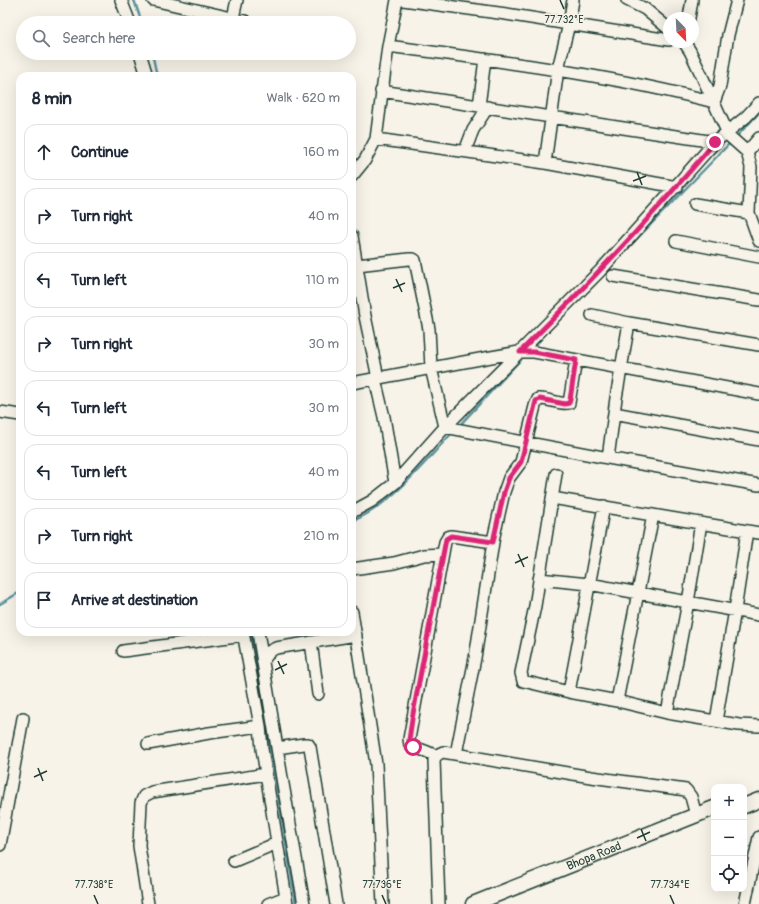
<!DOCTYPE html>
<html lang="en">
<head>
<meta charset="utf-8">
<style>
  :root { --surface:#fff; --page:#f6f6f7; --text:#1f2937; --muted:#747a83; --line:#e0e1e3 }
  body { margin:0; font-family:Pangolin,sans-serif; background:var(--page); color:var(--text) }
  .controls { position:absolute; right:12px; bottom:12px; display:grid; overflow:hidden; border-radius:8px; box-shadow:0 4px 16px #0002 }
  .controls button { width:36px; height:36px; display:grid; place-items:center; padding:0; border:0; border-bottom:1px solid var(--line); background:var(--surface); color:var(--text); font:20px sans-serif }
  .compass { position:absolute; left:663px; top:12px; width:36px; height:36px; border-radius:50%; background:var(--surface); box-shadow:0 4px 16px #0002; rotate:156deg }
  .stop { position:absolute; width:12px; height:12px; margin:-9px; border:3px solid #db2777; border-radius:50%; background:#fff }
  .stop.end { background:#db2777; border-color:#fff; box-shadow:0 1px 4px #0008 }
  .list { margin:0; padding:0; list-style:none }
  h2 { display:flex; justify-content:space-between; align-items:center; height:52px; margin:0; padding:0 16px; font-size:17px }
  h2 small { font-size:13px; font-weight:400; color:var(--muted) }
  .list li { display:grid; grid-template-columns:26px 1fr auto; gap:12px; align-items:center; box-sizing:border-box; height:56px; margin:0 8px 8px; padding:0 8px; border:1px solid var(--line); border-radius:12px }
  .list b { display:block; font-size:15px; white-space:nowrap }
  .list em { font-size:13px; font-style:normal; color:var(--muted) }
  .icon { flex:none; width:22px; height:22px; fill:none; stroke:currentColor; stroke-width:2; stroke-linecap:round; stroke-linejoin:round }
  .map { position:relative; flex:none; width:759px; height:904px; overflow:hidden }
  .search { position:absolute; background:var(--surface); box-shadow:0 4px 16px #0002; left:16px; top:16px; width:340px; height:44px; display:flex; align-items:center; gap:10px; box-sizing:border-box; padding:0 14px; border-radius:22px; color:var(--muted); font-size:15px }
  .panel { position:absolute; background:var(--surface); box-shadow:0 4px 16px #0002; left:16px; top:72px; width:340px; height:564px; border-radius:12px }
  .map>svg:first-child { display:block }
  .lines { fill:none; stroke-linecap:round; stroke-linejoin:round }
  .stream { stroke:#5b939d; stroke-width:2.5 }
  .minor-casing { stroke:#1f3d34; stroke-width:14 }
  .major-casing { stroke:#1f3d34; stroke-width:17 }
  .minor { stroke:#f7f3e8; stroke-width:11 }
  .major { stroke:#f7f3e8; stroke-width:14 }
  .route { stroke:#db2777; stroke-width:5 }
  .ticks { fill:none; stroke:#1f3d34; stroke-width:1.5 }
  .labels { text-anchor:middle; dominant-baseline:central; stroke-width:3; stroke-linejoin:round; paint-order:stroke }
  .street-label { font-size:12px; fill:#1f3d34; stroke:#f7f3e8 }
  .ticks-label { font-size:10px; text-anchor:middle; fill:#1f3d34; stroke:#f7f3e8; stroke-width:3; stroke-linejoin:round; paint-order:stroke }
</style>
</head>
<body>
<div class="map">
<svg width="759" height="904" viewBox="0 0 759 904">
  <rect width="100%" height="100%" fill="#f7f3e8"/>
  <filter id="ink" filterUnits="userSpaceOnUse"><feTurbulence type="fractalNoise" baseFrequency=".025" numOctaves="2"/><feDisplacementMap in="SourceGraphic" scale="8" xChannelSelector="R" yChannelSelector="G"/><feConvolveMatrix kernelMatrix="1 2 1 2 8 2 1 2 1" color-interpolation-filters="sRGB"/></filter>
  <g filter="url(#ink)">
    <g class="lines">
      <path class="stream" d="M134 0 142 23
        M152 53 157 76
        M736 137 759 113
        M624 252 731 142
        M532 349 551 328
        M459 426 525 355
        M352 521C391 506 424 462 453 432
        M0 604 20 592
        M251 632 296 904"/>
      <g class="minor-casing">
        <path id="minor" d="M121 0 130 23
          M153 0 245 21
          M403 0 506 14 669 40
          M627 0 645 9 669 29
          M233 18 237 0
          M689 18 692 0
          M684 42 690 51 701 74 729 136 747 152 751 167 749 213 759 241
          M388 46C497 61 607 74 714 102L720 86 728 35 737 0
          M140 53 147 76
          M381 91 715 142
          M479 106 485 59
          M376 139 545 163 677 187
          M465 151 473 130 488 107
          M747 152 759 138
          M545 163 558 69 569 24 573 0
          M352 176 365 160 376 139 388 46 397 0
          M695 204 749 213
          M352 236 365 316 378 378
          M676 241 759 257
          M357 265 409 259H413L415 260 429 329 431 368 445 427 608 458 759 485
          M613 276 759 300
          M592 315 629 323 759 345
          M375 379 384 417 395 483
          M352 383 480 359 519 352H534L759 394
          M0 412 20 415
          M614 413 759 440
          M608 458 616 398 629 323
          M556 474 535 606 521 673 523 681 569 692 617 701 667 713 739 725 759 726
          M552 498 759 533
          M352 512 372 501 395 483 445 427 600 271 715 142 746 117 759 103
          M352 569 394 563 424 555 443 554
          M539 579 589 584 759 615
          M352 612 376 764 383 904
          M243 632 260 726 262 749 287 904
          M258 632 283 784 304 904
          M311 642 318 694
          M123 651 244 635
          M263 661 270 651 276 648 356 635
          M569 692 604 506
          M617 701 653 515
          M667 713 688 602 701 523
          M716 721 735 610 747 531
          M148 744 209 733 260 726
          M277 748 304 744H308L310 747 336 904
          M456 754 475 658 494 536 504 492 509 478 521 462 535 406 538 399C549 398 559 405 569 403L576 360
          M435 756C427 750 419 750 410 745L409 739 445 542 448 537 451 536 493 542
          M0 845 23 718
          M234 861 277 843
          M148 904 139 846 141 803 144 796 152 792 266 774
          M268 904 286 897
          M439 904 434 760C436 755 438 754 443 752L591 777 686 790 691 797 696 815
          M745 904 759 837"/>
      </g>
      <g class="major-casing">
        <g id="major">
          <path d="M744 806 759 800"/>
          <path id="s1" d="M473 904 714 808"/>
        </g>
      </g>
      <use href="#minor" class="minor"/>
      <use href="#major" class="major"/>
    </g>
  </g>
  <g class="lines" filter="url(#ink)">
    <path class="route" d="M413 747 410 745 409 740 412 719 446 539 451 536 493 542 504 492 509 478 521 462 536 401 540 399 565 404 569 403 570 400 576 360 534 352H520C588 285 653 215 715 142"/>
  </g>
  <path class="ticks" d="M560 0 564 9M637 172 642 185M633 181 646 176M396 279 402 292M393 288 405 283M518 554 524 567M515 563 528 557M278 661 284 674M275 670 287 664M38 768 43 781M34 777 47 771M641 829 646 841M637 838 650 832M94 895 98 904M382 895 386 904M670 895 674 904"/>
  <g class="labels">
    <g class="street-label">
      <text stroke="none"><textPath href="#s1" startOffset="130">Bhopa Road</textPath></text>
    </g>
  </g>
  <g class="ticks-label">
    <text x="564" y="23">77.732°E</text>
    <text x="94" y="888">77.738°E</text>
    <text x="382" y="888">77.736°E</text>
    <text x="670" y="888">77.734°E</text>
  </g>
</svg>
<div class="controls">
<button>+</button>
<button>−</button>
<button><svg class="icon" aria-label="locate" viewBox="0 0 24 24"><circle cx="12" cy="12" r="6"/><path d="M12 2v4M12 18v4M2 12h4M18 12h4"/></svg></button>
</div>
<svg class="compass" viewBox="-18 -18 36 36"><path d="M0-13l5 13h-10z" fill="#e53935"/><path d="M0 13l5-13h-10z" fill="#747a83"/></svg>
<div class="stop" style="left:413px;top:747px"></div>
<div class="stop end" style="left:715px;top:142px"></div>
<div class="search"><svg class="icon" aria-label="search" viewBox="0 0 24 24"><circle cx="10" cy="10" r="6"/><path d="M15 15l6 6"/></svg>Search here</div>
<section class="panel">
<h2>8 min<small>Walk · 620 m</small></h2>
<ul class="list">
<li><svg class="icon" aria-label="ahead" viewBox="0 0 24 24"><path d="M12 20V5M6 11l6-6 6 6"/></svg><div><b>Continue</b></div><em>160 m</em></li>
<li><svg class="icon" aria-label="right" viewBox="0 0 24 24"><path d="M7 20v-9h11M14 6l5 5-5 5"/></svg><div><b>Turn right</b></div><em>40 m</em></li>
<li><svg class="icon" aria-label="left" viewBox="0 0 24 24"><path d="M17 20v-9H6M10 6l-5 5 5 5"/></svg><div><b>Turn left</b></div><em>110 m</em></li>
<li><svg class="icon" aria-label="right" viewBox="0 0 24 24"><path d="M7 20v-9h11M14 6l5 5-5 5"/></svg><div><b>Turn right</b></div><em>30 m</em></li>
<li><svg class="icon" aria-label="left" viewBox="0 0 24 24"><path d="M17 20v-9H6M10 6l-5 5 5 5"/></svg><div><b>Turn left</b></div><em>30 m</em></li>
<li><svg class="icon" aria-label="left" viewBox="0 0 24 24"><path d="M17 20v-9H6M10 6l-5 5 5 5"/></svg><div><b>Turn left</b></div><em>40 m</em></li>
<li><svg class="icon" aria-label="right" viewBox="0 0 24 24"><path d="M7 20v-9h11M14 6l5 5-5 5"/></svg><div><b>Turn right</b></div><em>210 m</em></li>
<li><svg class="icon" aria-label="arrive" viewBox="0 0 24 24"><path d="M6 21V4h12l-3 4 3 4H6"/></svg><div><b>Arrive at destination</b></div></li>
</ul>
</section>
</div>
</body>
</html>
